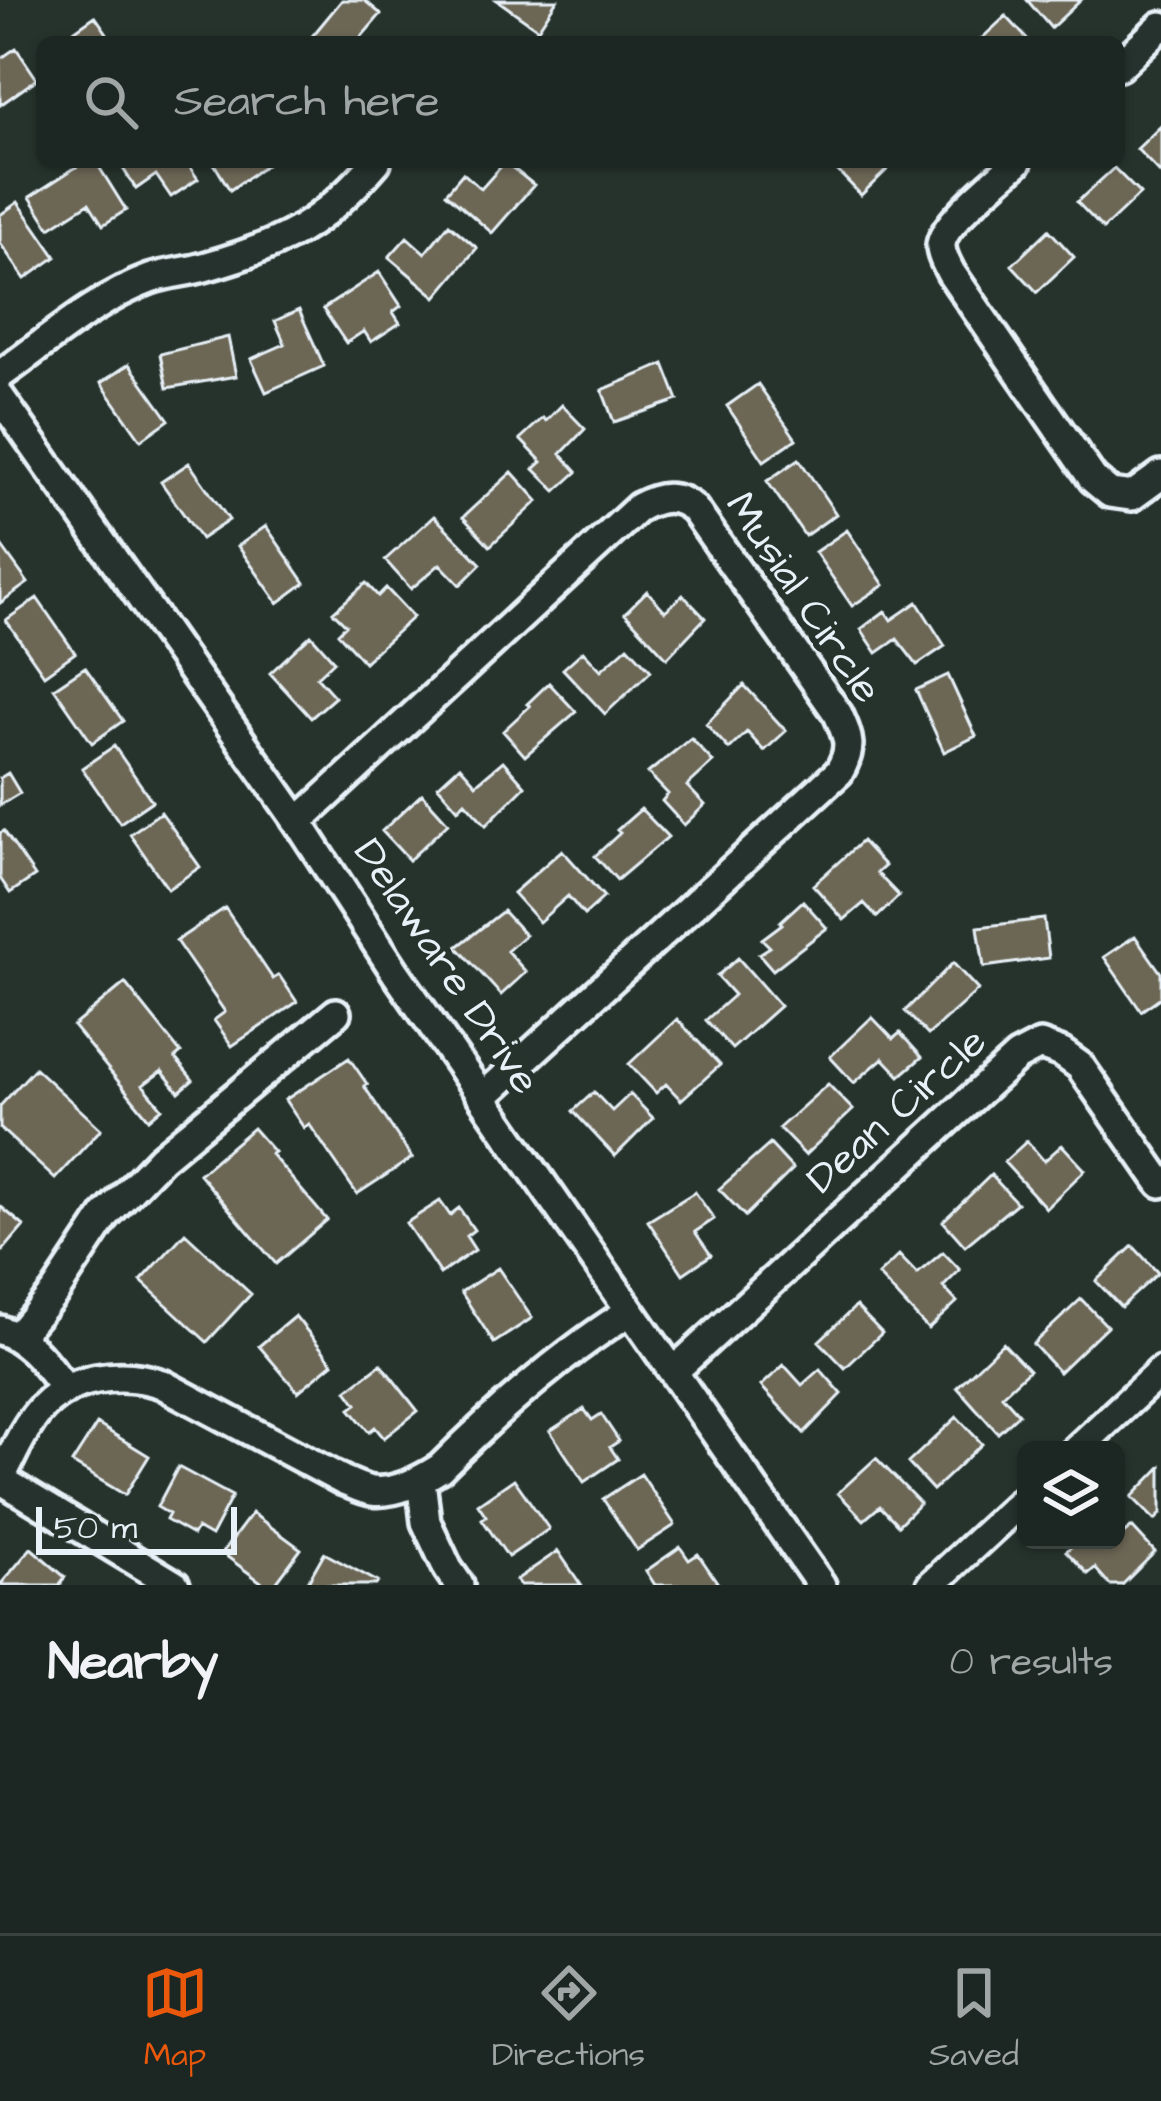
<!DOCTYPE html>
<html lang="en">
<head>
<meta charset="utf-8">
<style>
  :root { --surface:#1c2622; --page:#29322f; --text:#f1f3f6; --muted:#a0a5a5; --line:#3a4340; --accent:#ea580c }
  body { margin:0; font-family:"Architects Daughter",sans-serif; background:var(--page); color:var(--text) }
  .controls { position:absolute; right:36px; bottom:36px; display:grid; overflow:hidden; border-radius:18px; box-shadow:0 3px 9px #0004 }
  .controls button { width:108px; height:108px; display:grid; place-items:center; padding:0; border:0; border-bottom:3px solid var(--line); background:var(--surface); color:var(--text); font:60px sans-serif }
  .scale { position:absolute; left:36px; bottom:30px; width:201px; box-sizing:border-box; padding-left:12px; border:6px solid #e8f1f8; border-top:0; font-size:33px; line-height:42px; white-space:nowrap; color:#e8f1f8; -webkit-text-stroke:9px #26332d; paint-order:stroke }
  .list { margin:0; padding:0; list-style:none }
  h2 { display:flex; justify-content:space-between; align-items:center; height:156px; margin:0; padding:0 48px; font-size:51px }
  h2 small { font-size:39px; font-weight:400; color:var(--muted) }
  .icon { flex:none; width:66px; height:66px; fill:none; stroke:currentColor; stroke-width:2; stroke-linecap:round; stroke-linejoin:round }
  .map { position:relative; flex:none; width:1161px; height:1585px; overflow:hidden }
  .search { position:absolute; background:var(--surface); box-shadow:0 3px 9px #0004; left:36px; right:36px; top:36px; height:132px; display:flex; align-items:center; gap:30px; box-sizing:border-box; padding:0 42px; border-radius:18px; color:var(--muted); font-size:45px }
  .sheet { height:348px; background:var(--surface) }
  nav { display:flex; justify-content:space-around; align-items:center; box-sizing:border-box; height:168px; border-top:3px solid var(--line); background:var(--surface); font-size:33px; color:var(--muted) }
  nav a { display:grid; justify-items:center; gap:6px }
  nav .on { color:var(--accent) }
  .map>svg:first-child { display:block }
  .building { fill:#6c6654; stroke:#e8f1f8; stroke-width:3 }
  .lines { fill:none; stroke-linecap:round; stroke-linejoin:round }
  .street-casing { stroke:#e8f1f8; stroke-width:36 }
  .street { stroke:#26332d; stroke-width:27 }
  .labels { text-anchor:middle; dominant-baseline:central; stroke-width:12; stroke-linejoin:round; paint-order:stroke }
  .street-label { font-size:42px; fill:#e8f1f8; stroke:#26332d }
</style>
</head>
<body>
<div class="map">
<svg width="1161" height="1585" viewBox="0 0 1161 1585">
  <rect width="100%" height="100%" fill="#26332d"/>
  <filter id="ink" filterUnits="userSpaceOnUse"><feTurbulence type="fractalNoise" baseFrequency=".00833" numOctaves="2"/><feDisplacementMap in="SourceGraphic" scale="24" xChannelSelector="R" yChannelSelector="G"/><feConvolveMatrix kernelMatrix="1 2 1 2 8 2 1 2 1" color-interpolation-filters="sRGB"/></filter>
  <g filter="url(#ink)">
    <path class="building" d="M342 0H364L381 14 357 42H311L309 40Z
      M497 0H557L538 29Z
      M1027 0H1081L1051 28Z
      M95 16 113 42H58Z
      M1006 16 1030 42H978Z
      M16 48 37 79 0 105V59Z
      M1161 126V174L1137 149Z
      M84 162H96L126 210 103 225 89 203 50 228 30 197Z
      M119 162H186L198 179 171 197 156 175 136 189Z
      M213 162H270L230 190Z
      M505 162 534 185 492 233 446 193 463 173 481 189Z
      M841 162H895L861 195 835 168Z
      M1114 168 1140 194 1103 229 1077 202Z
      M18 202 56 257 25 279 0 243V215Z
      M449 224 477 248 436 297 389 257 407 237 425 253Z
      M1049 230 1074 257 1037 292 1012 265Z
      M379 272 401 306 393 312 400 323 371 342 364 331 346 343 323 309Z
      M299 310 324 366 266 392 251 359 285 344 275 321Z
      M228 337 236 376 167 388 160 354Z
      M129 364 169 420 141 440 101 383Z
      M664 364 678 400 614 422 602 390Z
      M758 384 796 439 764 461 727 406Z
      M562 405 585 429 561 454 577 472 556 491 534 469 542 462 520 439 543 418 546 421Z
      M799 459 836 514 805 536 767 481Z
      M189 463 229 520 201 539 161 482Z
      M512 472 538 501 490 546 463 517Z
      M434 516 481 564 460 585 440 564 411 589 385 560Z
      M266 526 305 583 278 603 238 546Z
      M847 530 884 585 852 606 815 552Z
      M0 544 28 583 0 603Z
      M366 583 378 596 386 588 413 617 364 662 338 633 346 625 333 612Z
      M647 591 665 611 683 595 705 618 667 658 625 613Z
      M37 598 75 653 44 675 6 620Z
      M917 602 945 646 917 665 897 639 877 653 861 629 885 611 891 620Z
      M311 635 334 661 317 677 335 697 311 718 270 673Z
      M628 646 651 671 605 714 563 669 583 651 601 670Z
      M85 667 123 721 92 743 54 688Z
      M948 675 976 736 944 752 916 690Z
      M549 683 576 712 525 756 503 731 530 706 527 704Z
      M744 685 786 731 764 751 747 732 729 749 706 724Z
      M691 738 713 762 687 786 705 805 684 825 662 801 668 794 648 773Z
      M114 746 152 801 120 823 82 768Z
      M503 761 525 786 486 825 465 802 458 809 438 786 460 766 476 784Z
      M8 773 20 793 0 805V778Z
      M422 794 448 823 409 860 382 831Z
      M641 809 668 837 617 880 595 856 620 833 617 830Z
      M161 812 200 867 168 889 130 834Z
      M4 831 35 876 10 893 0 878V833Z
      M862 841 885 866 877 873 899 896 877 917 864 903 844 920 813 885Z
      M562 850 604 897 584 915 568 896 539 922 513 893Z
      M803 901 827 928 773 970 759 954 770 947 762 939 782 924 780 922Z
      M225 908 273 979 279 975 297 1002 232 1046 214 1020 225 1012 176 941Z
      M503 911 525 935 507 951 526 972 501 995 457 947Z
      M1044 919 1049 958 984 967 978 927Z
      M1135 936 1161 973V997L1141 1011 1104 957Z
      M738 958 780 1006 732 1049 706 1020 734 995 717 976Z
      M953 963 978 990 928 1035 905 1011Z
      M125 983 181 1053 175 1058 193 1080 179 1092 162 1071 143 1085 162 1108 149 1119 73 1026Z
      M872 1017 893 1039 900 1033 922 1057 900 1076 883 1058 854 1083 830 1057Z
      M677 1019 720 1065 681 1100 666 1084 656 1093 629 1064Z
      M349 1058 367 1084 364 1086 412 1158 357 1194 309 1124 304 1128 285 1100Z
      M35 1068 101 1129 55 1179 0 1128V1106Z
      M828 1084 853 1110 805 1155 779 1128Z
      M594 1092 612 1111 630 1094 653 1118 615 1156 573 1111Z
      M253 1128 274 1152 271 1154 327 1220 276 1264 199 1174Z
      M1027 1141 1044 1161 1062 1145 1085 1170 1046 1208 1004 1162Z
      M770 1144 793 1169 745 1216 719 1189Z
      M991 1175 1017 1203 965 1246 943 1221Z
      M695 1192 714 1219 695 1232 711 1255 683 1274 648 1221Z
      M440 1201 450 1215 459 1208 474 1230 466 1236 475 1250 440 1274 406 1223Z
      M0 1206 24 1226 0 1254Z
      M185 1233 251 1294 207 1342 141 1281Z
      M1133 1246 1158 1273 1121 1307 1096 1281Z
      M943 1252 960 1270 943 1287 957 1302 928 1329 878 1275 899 1255 917 1274Z
      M498 1268 532 1318 494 1343 461 1292Z
      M1081 1299 1107 1326 1059 1372 1033 1344Z
      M856 1306 882 1333 845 1368 819 1341Z
      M295 1316 333 1363 298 1392 259 1346Z
      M1003 1343 1029 1370 1002 1395 1019 1414 998 1433 957 1387Z
      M381 1364 418 1411 384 1438 375 1427 369 1432 350 1409 357 1404 347 1390Z
      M784 1365 802 1385 820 1369 842 1394 804 1433 761 1386Z
      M584 1409 592 1420 601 1414 619 1441 610 1447 618 1459 584 1482 550 1431Z
      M957 1417 982 1444 933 1490 908 1463Z
      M97 1424 149 1456 125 1495 72 1463Z
      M876 1458 920 1503 898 1525 880 1506 864 1520 838 1493Z
      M178 1467 232 1496 211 1536 197 1528 193 1535 166 1520 169 1514 157 1507Z
      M1161 1467V1514L1155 1520 1132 1497Z
      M641 1474 675 1525 637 1550 603 1499Z
      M514 1479 549 1529 508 1557 482 1519 486 1516 478 1504Z
      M252 1513 301 1549 274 1585H265L222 1553Z
      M1132 1527 1155 1552 1122 1585H1110L1095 1568 1088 1574 1066 1551 1079 1540H1097L1105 1549Z
      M680 1547 689 1560 698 1554 717 1582 712 1585H655L646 1571Z
      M31 1548 65 1577 60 1584 62 1585H0Z
      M558 1551 581 1585H520L516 1580Z
      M324 1553 378 1582 376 1585H306Z"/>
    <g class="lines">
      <g class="street-casing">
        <path id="street" d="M1119 66 1161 26
          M1017 162C1000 178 941 224 941 246 941 255 947 265 951 273L1093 479 1110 493 1132 496 1161 475
          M0 375C47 342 95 299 150 279 167 273 187 272 204 267 283 245 322 225 376 162
          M0 397 298 822 396 973 821 1585
          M298 822 639 507C658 497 676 493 694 509L838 714C849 739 853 748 839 772L483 1097
          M0 1330C31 1340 47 1366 66 1390
          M18 1336 55 1292 106 1215 160 1159 336 1013
          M674 1371 1017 1057 1040 1045 1062 1053 1080 1066 1161 1183
          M1076 1450 1161 1371
          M0 1479C12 1457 22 1431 38 1412 67 1376 122 1370 162 1384L344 1481C352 1484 363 1490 372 1491 396 1494 421 1480 440 1468 498 1410 560 1355 629 1312
          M0 1479 175 1585
          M421 1480 426 1522 448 1569 459 1585
          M931 1585 1026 1497"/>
      </g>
      <use href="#street" class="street"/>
    </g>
  </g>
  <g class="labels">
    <g class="street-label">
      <text transform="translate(803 598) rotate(56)">Musial Circle</text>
      <text transform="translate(446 967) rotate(56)">Delaware Drive</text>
      <text transform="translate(897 1111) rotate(-42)">Dean Circle</text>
    </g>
  </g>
</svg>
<div class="controls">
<button><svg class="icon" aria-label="layers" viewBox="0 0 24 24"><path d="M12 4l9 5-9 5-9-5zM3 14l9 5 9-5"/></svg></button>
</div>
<div class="scale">50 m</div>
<div class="search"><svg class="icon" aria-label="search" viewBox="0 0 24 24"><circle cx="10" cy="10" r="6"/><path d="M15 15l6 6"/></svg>Search here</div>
</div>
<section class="sheet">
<h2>Nearby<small>0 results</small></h2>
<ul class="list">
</ul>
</section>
<nav>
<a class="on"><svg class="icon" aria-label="map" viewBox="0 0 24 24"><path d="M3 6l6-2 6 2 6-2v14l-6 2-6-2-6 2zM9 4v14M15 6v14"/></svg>Map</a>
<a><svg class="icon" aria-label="directions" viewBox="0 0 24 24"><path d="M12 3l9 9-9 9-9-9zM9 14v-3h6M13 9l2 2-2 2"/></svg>Directions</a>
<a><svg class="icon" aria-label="saved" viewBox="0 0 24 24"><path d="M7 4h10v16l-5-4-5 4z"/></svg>Saved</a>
</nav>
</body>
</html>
